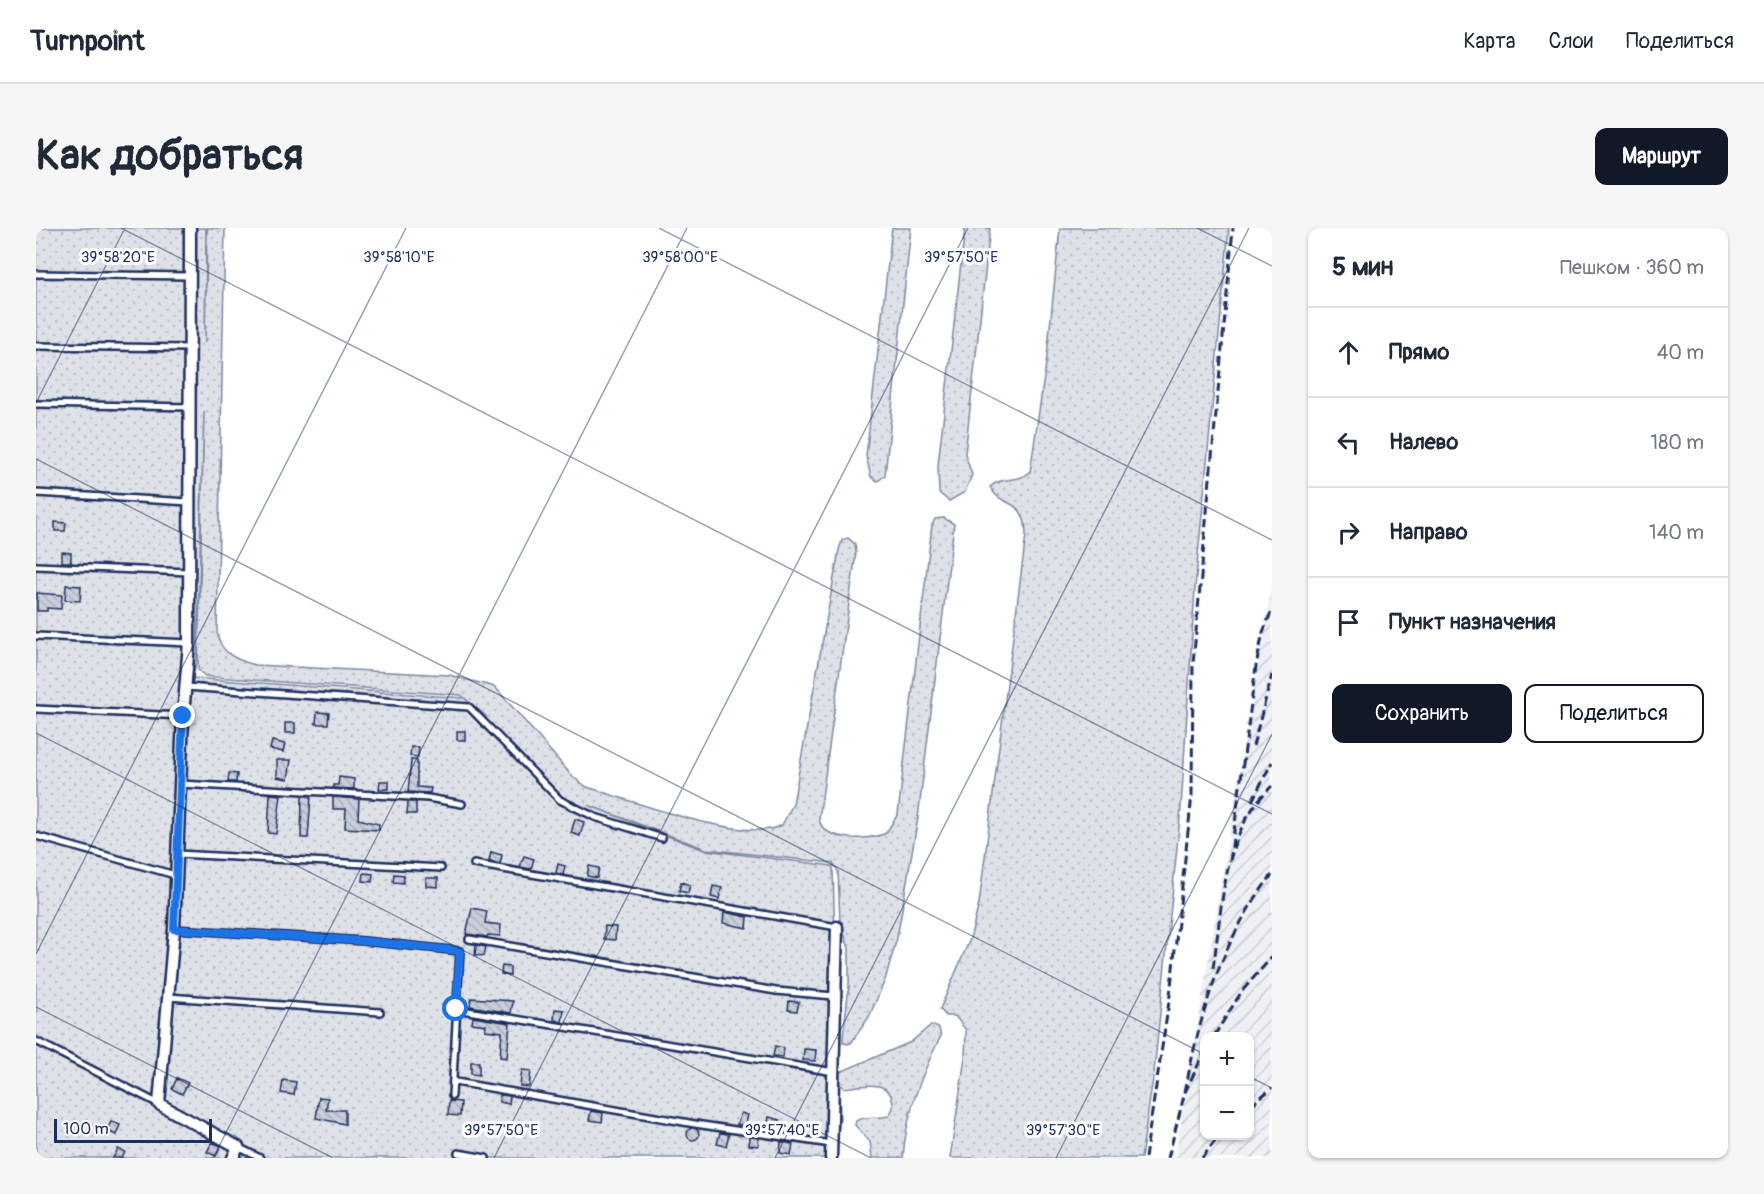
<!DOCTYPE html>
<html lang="ru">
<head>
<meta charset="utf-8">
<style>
  :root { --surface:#fff; --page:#f6f6f7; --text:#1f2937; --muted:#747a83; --line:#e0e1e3; --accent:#111827 }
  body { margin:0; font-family:Pangolin,sans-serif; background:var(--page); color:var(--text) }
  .controls { position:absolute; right:18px; bottom:18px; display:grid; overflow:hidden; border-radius:12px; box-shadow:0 2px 4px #0004 }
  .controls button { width:54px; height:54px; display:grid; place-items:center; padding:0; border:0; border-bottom:2px solid var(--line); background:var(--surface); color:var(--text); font:30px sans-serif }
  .scale { position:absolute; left:18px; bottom:15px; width:158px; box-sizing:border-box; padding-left:6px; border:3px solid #1b2f5e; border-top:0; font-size:16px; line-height:21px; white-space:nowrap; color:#1b2f5e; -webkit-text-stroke:4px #fff; paint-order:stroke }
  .stop { position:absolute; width:18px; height:18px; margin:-14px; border:4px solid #1a73e8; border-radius:50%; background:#fff }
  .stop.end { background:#1a73e8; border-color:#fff; box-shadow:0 2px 6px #0008 }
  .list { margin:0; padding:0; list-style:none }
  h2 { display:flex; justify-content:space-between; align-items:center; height:78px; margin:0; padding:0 24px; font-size:26px }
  h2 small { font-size:20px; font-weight:400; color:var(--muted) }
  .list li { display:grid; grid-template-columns:39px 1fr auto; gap:18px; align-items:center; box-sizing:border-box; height:90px; padding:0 24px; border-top:2px solid var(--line) }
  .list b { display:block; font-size:22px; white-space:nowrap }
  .list em { font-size:20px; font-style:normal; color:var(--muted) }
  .actions { display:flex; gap:12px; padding:18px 24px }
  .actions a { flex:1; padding:14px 0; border:2px solid var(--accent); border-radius:12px; text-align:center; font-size:21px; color:var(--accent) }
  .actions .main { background:var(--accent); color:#fff }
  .icon { flex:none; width:33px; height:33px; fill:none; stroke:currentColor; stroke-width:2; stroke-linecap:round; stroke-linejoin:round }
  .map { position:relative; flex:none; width:1236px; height:930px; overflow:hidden; border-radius:12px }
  header { display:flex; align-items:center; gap:36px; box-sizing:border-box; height:84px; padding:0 30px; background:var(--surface); border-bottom:2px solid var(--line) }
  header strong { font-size:28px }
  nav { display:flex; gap:33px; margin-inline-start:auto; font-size:21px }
  .intro { display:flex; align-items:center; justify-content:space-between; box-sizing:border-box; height:144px; padding:0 36px }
  h1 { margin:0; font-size:42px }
  .button { padding:15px 27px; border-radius:12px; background:var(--accent); color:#fff; font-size:21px; font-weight:700 }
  main { display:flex; gap:36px; padding:0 36px }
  aside { flex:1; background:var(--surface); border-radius:12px; box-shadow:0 2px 4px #0004 }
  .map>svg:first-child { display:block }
  .industrial { fill:url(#industrial-furrows); fill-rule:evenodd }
  .grass { fill:url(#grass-dots); stroke:#7c88a2; stroke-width:1.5; fill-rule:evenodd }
  .building { fill:url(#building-back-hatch); stroke:#1b2f5e; stroke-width:1.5 }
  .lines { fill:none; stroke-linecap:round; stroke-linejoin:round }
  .lane-casing { stroke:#1b2f5e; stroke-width:10 }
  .street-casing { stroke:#1b2f5e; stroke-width:15 }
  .lane { stroke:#fff; stroke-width:5 }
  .street { stroke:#fff; stroke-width:10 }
  .rail { stroke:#1b2f5e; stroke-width:3; stroke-dasharray:9 4.5; stroke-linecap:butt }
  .route { stroke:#1a73e8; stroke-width:8 }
  .ticks { fill:none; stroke:#1b2f5e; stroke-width:1.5; stroke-opacity:0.45 }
  .ticks-label { font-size:15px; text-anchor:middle; fill:#1b2f5e; stroke:#fff; stroke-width:6; stroke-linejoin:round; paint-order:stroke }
</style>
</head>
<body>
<header>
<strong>Turnpoint</strong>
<nav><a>Карта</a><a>Слои</a><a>Поделиться</a></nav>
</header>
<div class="intro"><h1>Как добраться</h1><a class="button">Маршрут</a></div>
<main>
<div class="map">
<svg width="1236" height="930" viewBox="0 0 1236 930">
  <defs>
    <pattern id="industrial-furrows" width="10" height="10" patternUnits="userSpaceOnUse" patternTransform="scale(1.5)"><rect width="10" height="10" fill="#eff0f4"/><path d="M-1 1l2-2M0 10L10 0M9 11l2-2" fill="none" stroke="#ccced4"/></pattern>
    <pattern id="grass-dots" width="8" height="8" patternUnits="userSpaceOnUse" patternTransform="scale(1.5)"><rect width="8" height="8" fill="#dee1e7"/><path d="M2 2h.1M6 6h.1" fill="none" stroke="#bec1c9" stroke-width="1.8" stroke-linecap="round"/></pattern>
    <pattern id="building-back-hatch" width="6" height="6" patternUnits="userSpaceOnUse" patternTransform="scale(1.5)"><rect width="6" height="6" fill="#caceda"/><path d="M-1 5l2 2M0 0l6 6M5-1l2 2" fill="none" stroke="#adb1be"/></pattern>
  </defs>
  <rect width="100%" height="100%" fill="#fff"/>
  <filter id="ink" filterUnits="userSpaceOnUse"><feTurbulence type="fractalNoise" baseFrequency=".0167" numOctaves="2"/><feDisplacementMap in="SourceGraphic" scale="12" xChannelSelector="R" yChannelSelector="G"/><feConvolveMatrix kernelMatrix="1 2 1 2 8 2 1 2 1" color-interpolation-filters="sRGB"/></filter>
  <g filter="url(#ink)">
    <path class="industrial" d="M1236 355V930H1139ZM1168 808H1214V908H1168Z"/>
    <path class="grass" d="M0 0H170L169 115 171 0H189L181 404C184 426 201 432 219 437L413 447 459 459 537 549 551 559C591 571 712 617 746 597L757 576 803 322 806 312 812 310 819 316 820 325 783 591C787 614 833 613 850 605L862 586 896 297 899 291 908 290 918 296 882 590 861 710 849 752 833 789 815 815 811 816 807 814V809L813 758V720L804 694 802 643 797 635 670 621 552 577 668 622 797 638 802 845 875 814 895 797 903 800 905 808C885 846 870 887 867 930H836L834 914 819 897 820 893C831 887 841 891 853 888L857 880C858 850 828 857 809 860L803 856 804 891 798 930H0ZM168 183 162 442 169 448 178 449 425 467 451 489 428 470 157 450 161 431Z
      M856 0H875L849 247 842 253 835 249 830 228Z
      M929 0H954L929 226 936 247 929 264 913 273 903 265 902 237Z
      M1024 0H1193L1159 360 1145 580 1118 844 1105 930H914L929 830 930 802 919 788H910L904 781 934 711 943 676 990 307C990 268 965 281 954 259 965 248 982 255 994 244L1011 129Z"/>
    <path class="building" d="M19 294 30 295 29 303H19Z
      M26 324 35 325V334H26Z
      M30 357 45 358 44 373 29 372Z
      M1 365 26 367 25 381 11 380V383H1Z
      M281 484 293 485 292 496H280Z
      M249 495H259V505H249Z
      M421 503H429V512H421Z
      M236 513 249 516 247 524 234 521Z
      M375 519H383L382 529 374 528Z
      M241 532H255L252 551 241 549Z
      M375 532H381V559L395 560 394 565 372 564Z
      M193 545 201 546 200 554H192Z
      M303 549 318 551V561L297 560V557H302Z
      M344 553H353V561H343Z
      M234 566 245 567 240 606 232 605Z
      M266 568H275L272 610H265Z
      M297 569 323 571 322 591 343 596V602L309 600 310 581H297Z
      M372 574H380V586H371Z
      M539 591 548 594 544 608 535 605Z
      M455 624 466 627 464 636 453 633Z
      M488 628 498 631 495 641 484 639Z
      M522 636 529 638 527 647 520 645Z
      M553 638 563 640 561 650 551 648Z
      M328 645 337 646 336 654 327 653Z
      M358 646 368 647 367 655 357 654Z
      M390 650H402V659L390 658Z
      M645 654 654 657 652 665 643 663Z
      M677 658 686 660 683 671 675 669Z
      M436 680 451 683 449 695 465 697 464 708 452 707 451 709 430 706Z
      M688 684 712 689 711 700 687 695Z
      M569 698 580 699 579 712 568 711Z
      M440 717 450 719 448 728 439 727Z
      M466 738 474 739V748L465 746Z
      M435 770 477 773 475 785 434 778Z
      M753 773 763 774 761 783 752 782Z
      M519 781 528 782 526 794 518 792Z
      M437 789 474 795 471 830 464 829 466 804 449 802 450 797 436 795Z
      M739 818 748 820 747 829 737 828Z
      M768 821 780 822 779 833 767 832Z
      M435 834H443V847L435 846Z
      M486 842 495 843 493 859 484 858Z
      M141 850 152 855 146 866 136 861Z
      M247 852 260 854 258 867 245 865Z
      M464 867 474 868 473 876 463 874Z
      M283 869 292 870 290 882H309V896L280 890Z
      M413 873 425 874 424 888 412 887Z
      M555 883 567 885 566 894 553 892Z
      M705 885 712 887 709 898 701 896Z
      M733 889 744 892 742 902 731 899Z
      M75 893 84 897 80 907 71 903Z
      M651 906a6 6 0 1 1 12 0a6 6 0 1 1-12 0Z
      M684 905 693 906 690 918 681 916Z
      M714 909 723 910 722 918 713 917Z
      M176 914 185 918 180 928 171 924Z
      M745 914 757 916 755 927 744 925Z
      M82 921 89 924 86 930H77Z"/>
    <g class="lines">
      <g class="lane-casing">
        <path id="lane" d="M0 46 154 48
          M0 118 154 120
          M0 176 154 179
          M0 265 153 274
          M0 338 154 344
          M0 408 153 415
          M150 459 433 479 524 572 559 589 626 610
          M0 481 147 488
          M145 556 392 570 426 576
          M0 608 139 647
          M141 626 405 640
          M438 636 801 699
          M138 701 328 713 424 723 416 868
          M433 711 740 763 798 768
          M132 769 344 784
          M420 781 798 844
          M0 813 123 876
          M420 854 659 896 795 916
          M202 919 224 930
          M422 925 450 930"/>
      </g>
      <g class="street-casing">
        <path id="street" d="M154 0 153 415 147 488 138 701 123 876 202 919 197 930
          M795 930 801 699"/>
      </g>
      <use href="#lane" class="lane"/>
      <use href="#street" class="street"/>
      <path class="rail" d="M1217 518 1236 447
        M1216 573 1236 534
        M1194 633 1220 438 1227 404 1236 382
        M1177 740C1187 677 1186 604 1236 558
        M1178 808 1206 763 1236 729
        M1149 864C1164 785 1186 711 1236 647
        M1214 878 1236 860
        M1109 930 1134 767 1156 567 1157 436 1197 0
        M1132 930 1149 864 1168 825
        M1166 930 1183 908"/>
    </g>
  </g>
  <g class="lines" filter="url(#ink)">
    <path class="route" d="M147 488 138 701 327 713 424 723 420 781"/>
  </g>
  <path class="ticks" d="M85 0 1236 586M623 0 1236 312M1161 0 1236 38M0 175 89 0M0 231 1168 826M0 505 835 930M0 726 370 0M0 779 297 930M1214 849 1236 860M177 930 651 0M458 930 932 0M739 930 1213 0M1020 930 1236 506"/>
  <g class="ticks-label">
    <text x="82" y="34">39°58'20"E</text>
    <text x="363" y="34">39°58'10"E</text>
    <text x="644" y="34">39°58'00"E</text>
    <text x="925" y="34">39°57'50"E</text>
    <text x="465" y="907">39°57'50"E</text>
    <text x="746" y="907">39°57'40"E</text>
    <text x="1027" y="907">39°57'30"E</text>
  </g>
</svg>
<div class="controls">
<button>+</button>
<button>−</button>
</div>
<div class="scale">100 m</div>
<div class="stop" style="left:420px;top:781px"></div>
<div class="stop end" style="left:147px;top:488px"></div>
</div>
<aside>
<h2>5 мин<small>Пешком · 360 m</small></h2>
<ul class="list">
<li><svg class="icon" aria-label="ahead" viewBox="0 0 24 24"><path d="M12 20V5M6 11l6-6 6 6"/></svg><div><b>Прямо</b></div><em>40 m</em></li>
<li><svg class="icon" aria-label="left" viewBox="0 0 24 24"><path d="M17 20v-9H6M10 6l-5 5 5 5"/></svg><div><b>Налево</b></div><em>180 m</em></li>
<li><svg class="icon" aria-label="right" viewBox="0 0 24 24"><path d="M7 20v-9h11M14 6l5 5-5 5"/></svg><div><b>Направо</b></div><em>140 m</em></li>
<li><svg class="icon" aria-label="arrive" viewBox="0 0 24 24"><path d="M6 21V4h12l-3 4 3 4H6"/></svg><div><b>Пункт назначения</b></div></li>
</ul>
<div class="actions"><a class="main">Сохранить</a><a>Поделиться</a></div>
</aside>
</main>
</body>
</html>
